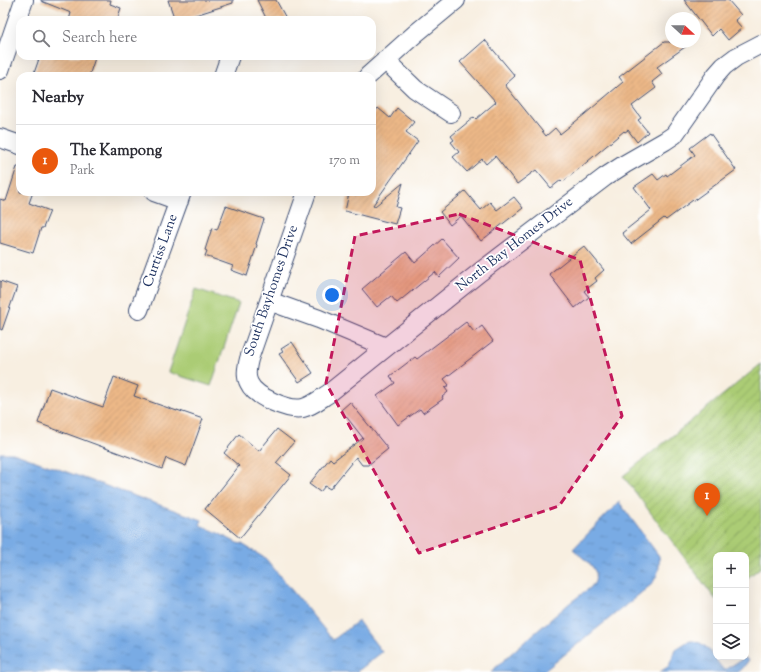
<!DOCTYPE html>
<html lang="en">
<head>
<meta charset="utf-8">
<style>
  :root { --surface:#fff; --page:#f2f2f3; --text:#2b2b33; --muted:#7c7c81; --line:#e1e1e2; --accent:#ea580c }
  body { margin:0; font-family:"Sorts Mill Goudy",serif; background:var(--page); color:var(--text) }
  .controls { position:absolute; right:12px; bottom:12px; display:grid; overflow:hidden; border-radius:8px; box-shadow:0 4px 16px #0002 }
  .controls button { width:36px; height:36px; display:grid; place-items:center; padding:0; border:0; border-bottom:1px solid var(--line); background:var(--surface); color:var(--text); font:20px sans-serif }
  .compass { position:absolute; left:665px; top:12px; width:36px; height:36px; border-radius:50%; background:var(--surface); box-shadow:0 4px 16px #0002; rotate:111deg }
  .you { position:absolute; left:332px; top:295px; width:14px; height:14px; margin:-10px; border:3px solid #fff; border-radius:50%; background:#1a73e8; box-shadow:0 0 0 6px #1a73e833 }
  .badge { display:grid; place-items:center; width:26px; height:26px; border-radius:50%; background:var(--accent); color:#fff; font-size:13px; font-weight:700 }
  .pin { position:absolute; translate:-50% -33px; filter:drop-shadow(0 1px 2px #0008) }
  .pin::after { content:''; position:absolute; top:21px; width:14px; height:12px; background:inherit; clip-path:polygon(0 0,100% 0,50% 100%) }
  .list { margin:0; padding:0; list-style:none }
  h2 { display:flex; justify-content:space-between; align-items:center; height:52px; margin:0; padding:0 16px; font-size:17px }
  h2 small { font-size:13px; font-weight:400; color:var(--muted) }
  .list li { display:grid; grid-template-columns:26px 1fr auto; gap:12px; align-items:center; box-sizing:border-box; height:72px; padding:0 16px; border-top:1px solid var(--line) }
  .list b { display:block; font-size:15px; white-space:nowrap }
  .list p { margin:0; font-size:13px; white-space:nowrap; color:var(--muted) }
  .list em { font-size:13px; font-style:normal; color:var(--muted) }
  .icon { flex:none; width:22px; height:22px; fill:none; stroke:currentColor; stroke-width:2; stroke-linecap:round; stroke-linejoin:round }
  .map { position:relative; flex:none; width:761px; height:672px; overflow:hidden }
  .search { position:absolute; background:var(--surface); box-shadow:0 4px 16px #0002; left:16px; top:16px; width:360px; height:44px; display:flex; align-items:center; gap:10px; box-sizing:border-box; padding:0 14px; border-radius:12px; color:var(--muted); font-size:15px }
  .panel { position:absolute; background:var(--surface); box-shadow:0 4px 16px #0002; left:16px; top:72px; width:360px; height:124px; border-radius:12px }
  .map>svg:first-child { display:block }
  .park { fill:#abcc75; stroke:#637e6a }
  .garden { fill:url(#garden-furrows); stroke:#637e6a }
  .water { fill:url(#water-ripples); stroke:#4a6da1 }
  .building { fill:url(#building-hatch) }
  .lines { fill:none; stroke-linecap:round; stroke-linejoin:round }
  .minor-casing { stroke:#3c4c72; stroke-width:20 }
  .minor { stroke:#fff; stroke-width:18 }
  .marked { fill:#c2185b; fill-opacity:0.2; stroke:#c2185b; stroke-width:3; stroke-dasharray:8 5; stroke-linejoin:round }
  .labels { text-anchor:middle; dominant-baseline:central; stroke-width:3.5; stroke-linejoin:round; paint-order:stroke }
  .street-label { font-size:14px; fill:#1b2f5e; stroke:#fff }
</style>
</head>
<body>
<div class="map">
<svg width="761" height="672" viewBox="0 0 761 672">
  <defs>
    <pattern id="garden-furrows" width="10" height="10" patternUnits="userSpaceOnUse"><rect width="10" height="10" fill="#abcc75"/><path d="M-1 1l2-2M0 10L10 0M9 11l2-2" fill="none" stroke="#8aa663"/></pattern>
    <pattern id="water-ripples" width="26" height="14" patternUnits="userSpaceOnUse"><rect width="26" height="14" fill="#79abe4"/><path d="M2 4q2-2 4 0t4 0M15 11q2-2 4 0t4 0" fill="none" stroke="#628cbc"/></pattern>
    <pattern id="building-hatch" width="6" height="6" patternUnits="userSpaceOnUse"><rect width="6" height="6" fill="#ecb887"/><path d="M-1 1l2-2M0 6l6-6M5 7l2-2" fill="none" stroke="#ca9e77"/></pattern>
  </defs>
  <rect width="100%" height="100%" fill="#fff"/>
  <filter id="ink" filterUnits="userSpaceOnUse"><feTurbulence type="fractalNoise" baseFrequency=".025" numOctaves="2"/><feDisplacementMap in="SourceGraphic" scale="8" xChannelSelector="R" yChannelSelector="G"/><feConvolveMatrix kernelMatrix="1 2 1 2 8 2 1 2 1" color-interpolation-filters="sRGB"/></filter>
  <filter id="wash" filterUnits="userSpaceOnUse"><feTurbulence type="fractalNoise" baseFrequency=".012" numOctaves="4" result="noise"/><feDisplacementMap in="SourceGraphic" scale="16" xChannelSelector="R" yChannelSelector="G"/><feGaussianBlur stdDeviation="0.9" result="paint"/><feColorMatrix in="noise" values="0 0 0 0 0 0 0 0 0 0 0 0 0 0 0 0 0 1.4 0 .05"/><feComposite in="paint" operator="in"/></filter>
  <g filter="url(#wash)">
    <rect width="100%" height="100%" fill="#f8efe1"/>
    <path class="park" d="M196 289 239 303 211 386 168 372Z"/>
    <path class="garden" d="M761 364V567L746 579V555H716V600L623 476Z"/>
    <path class="water" d="M0 453H13L202 520 200 525 216 532 237 543 242 544 266 559 333 640 358 621 382 652 358 671 359 672H0Z
      M619 502 659 556C660 569 658 574 652 584L543 672H491L515 650 571 602 590 588 595 582 596 573 592 566 573 549Z
      M691 641C708 641 714 660 724 670L741 660 746 658 748 661 742 669 738 672H660L669 666 676 649 687 642Z"/>
    <g id="blocks">
      <path class="building" d="M41 0H111L110 4 121 8 117 20H69L71 13 41 1Z
        M168 0H233V3L180 20H175Z
        M257 0H276L287 20H267Z
        M684 0H728L741 15 735 20 742 28 728 40 719 29 712 36Z
        M485 40 515 76 505 85 546 136 555 128 560 134 585 114 623 82 619 77 664 42H692L657 67 662 74 652 82 656 88 632 106 641 118 638 120 648 132 637 142 628 130 625 132 624 131 563 182 561 180 551 188 536 170 517 184 495 156 486 164 482 159 467 172 453 157 459 152 451 142 454 140 451 136 474 117 476 119 496 102 460 62Z
        M40 56H88L95 58 89 76H33Z
        M378 108 390 118 397 108 414 122 406 132 418 141 373 205 375 206 403 183 396 207 400 208 395 224 345 211 349 193 356 195 357 192H372V115Z
        M710 133 736 170 693 201V200L666 220 664 218 631 244 622 233 651 210 634 187 653 174 658 180 666 174 667 176 695 155 690 148Z
        M17 167H20V192H33L29 203 50 211 43 228H41L33 253 0 243V199L6 201Z
        M465 191 481 210 490 202 497 210 514 197 523 208 481 241 461 216 450 225 440 212Z
        M226 206 264 219 256 244 257 245 247 276 231 270 233 266 205 256 207 251 205 250 212 228 217 230Z
        M442 239 459 258 439 277 435 272 397 303 391 296 377 307 362 289 406 252 415 263Z
        M584 246 604 270 595 278 597 281 584 291 589 297 575 308 549 274Z
        M0 281 17 287 2 330 0 329Z
        M466 322 474 332 482 326 493 341 444 379 449 385 445 388 448 392 442 397 443 399 423 413 420 409 398 425 377 396 395 383 390 376 415 357 417 359Z
        M292 342 313 373 299 382 279 354 283 352 281 349Z
        M114 377 138 386 134 396 177 411V410L203 419 186 466 166 458 162 469 38 423 50 388 103 407Z
        M350 402 388 449 368 465H362L356 457 330 489 325 486 320 492 309 484 330 458 333 461 363 438 341 410Z
        M277 429 294 442 276 463 291 475 240 538 205 509 239 466 224 453 239 434 259 451Z"/>
    </g>
  </g>
  <g filter="url(#ink)">
    <use href="#blocks" fill-opacity="0" stroke="#3c4c72" stroke-width="1"/>
    <g class="lines">
      <g class="minor-casing">
        <path id="minor" d="M385 60 415 89 451 113
          M0 70 24 0
          M223 76 230 56
          M368 76 415 34 456 0
          M0 138 20 145
          M154 192 179 201
          M307 192 249 359C247 367 245 376 249 383 255 397 289 411 303 408 312 406 320 399 328 394L480 272 605 177 625 164 665 141 674 135 686 118 716 75 724 66 736 57 761 44
          M269 301 319 319 386 347
          M139 310 182 192"/>
      </g>
      <use href="#minor" class="minor"/>
    </g>
  </g>
  <path class="marked" d="M459 214 580 260 622 416 559 506 419 553 326 383 355 236Z"/>
  <g class="labels">
    <g class="street-label">
      <text transform="translate(515 245) rotate(-38)">North Bay Homes Drive</text>
      <text transform="translate(161 251) rotate(-70)">Curtiss Lane</text>
      <text transform="translate(272 291) rotate(-71)">South Bayhomes Drive</text>
    </g>
  </g>
</svg>
<div class="controls">
<button>+</button>
<button>−</button>
<button><svg class="icon" aria-label="layers" viewBox="0 0 24 24"><path d="M12 4l9 5-9 5-9-5zM3 14l9 5 9-5"/></svg></button>
</div>
<svg class="compass" viewBox="-18 -18 36 36"><path d="M0-13l5 13h-10z" fill="#e53935"/><path d="M0 13l5-13h-10z" fill="#7c7c81"/></svg>
<div class="you"></div>
<div class="pin badge" style="left:707px;top:516px">1</div>
<div class="search"><svg class="icon" aria-label="search" viewBox="0 0 24 24"><circle cx="10" cy="10" r="6"/><path d="M15 15l6 6"/></svg>Search here</div>
<section class="panel">
<h2>Nearby<small></small></h2>
<ul class="list">
<li><span class="badge">1</span><div><b>The Kampong</b><p>Park</p></div><em>170 m</em></li>
</ul>
</section>
</div>
</body>
</html>
